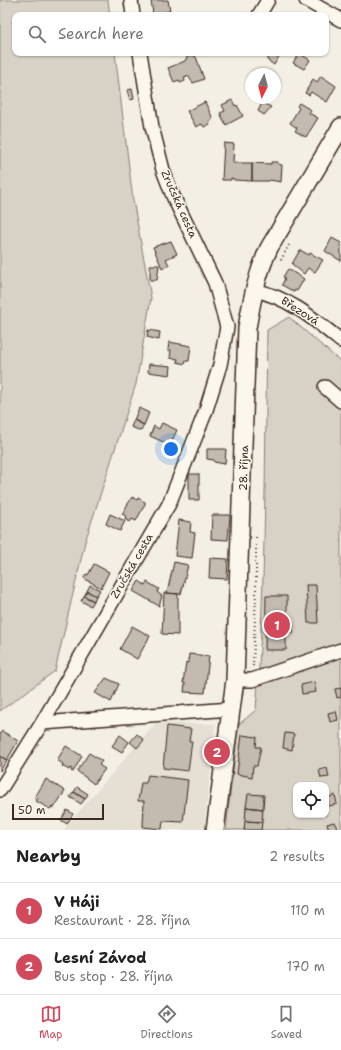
<!DOCTYPE html>
<html lang="en">
<head>
<meta charset="utf-8">
<style>
  :root { --surface:#fff; --page:#f6f6f6; --text:#222; --muted:#767676; --line:#e0e0e0; --accent:#d1495b }
  body { margin:0; font-family:"Shantell Sans",sans-serif; background:var(--page); color:var(--text) }
  .controls { position:absolute; right:12px; bottom:12px; display:grid; overflow:hidden; border-radius:8px; box-shadow:0 1px 3px #0004 }
  .controls button { width:36px; height:36px; display:grid; place-items:center; padding:0; border:0; border-bottom:1px solid var(--line); background:var(--surface); color:var(--text); font:20px sans-serif }
  .compass { position:absolute; left:245px; top:68px; width:36px; height:36px; border-radius:50%; background:var(--surface); box-shadow:0 1px 3px #0004; rotate:186deg }
  .scale { position:absolute; left:12px; bottom:10px; width:92px; box-sizing:border-box; padding-left:4px; border:2px solid #3b2a1e; border-top:0; font-size:11px; line-height:14px; white-space:nowrap; color:#3b2a1e; -webkit-text-stroke:3px #fbf7ec; paint-order:stroke }
  .you { position:absolute; left:171px; top:449px; width:14px; height:14px; margin:-10px; border:3px solid #fff; border-radius:50%; background:#1a73e8; box-shadow:0 0 0 6px #1a73e833 }
  .badge { display:grid; place-items:center; width:26px; height:26px; border-radius:50%; background:var(--accent); color:#fff; font-size:13px; font-weight:700 }
  .pin { position:absolute; translate:-50% -50%; border:2px solid #fff; box-shadow:0 1px 4px #0006 }
  .list { margin:0; padding:0; list-style:none }
  h2 { display:flex; justify-content:space-between; align-items:center; height:52px; margin:0; padding:0 16px; font-size:17px }
  h2 small { font-size:13px; font-weight:400; color:var(--muted) }
  .list li { display:grid; grid-template-columns:26px 1fr auto; gap:12px; align-items:center; box-sizing:border-box; height:56px; padding:0 16px; border-top:1px solid var(--line) }
  .list b { display:block; font-size:15px; white-space:nowrap }
  .list p { margin:0; font-size:13px; white-space:nowrap; color:var(--muted) }
  .list em { font-size:13px; font-style:normal; color:var(--muted) }
  .icon { flex:none; width:22px; height:22px; fill:none; stroke:currentColor; stroke-width:2; stroke-linecap:round; stroke-linejoin:round }
  .map { position:relative; flex:none; width:341px; height:830px; overflow:hidden }
  .search { position:absolute; background:var(--surface); box-shadow:0 1px 3px #0004; left:12px; right:12px; top:12px; height:44px; display:flex; align-items:center; gap:10px; box-sizing:border-box; padding:0 14px; border-radius:8px; color:var(--muted); font-size:15px }
  .sheet { height:164px; background:var(--surface) }
  nav { display:flex; justify-content:space-around; align-items:center; box-sizing:border-box; height:56px; border-top:1px solid var(--line); background:var(--surface); font-size:11px; color:var(--muted) }
  nav a { display:grid; justify-items:center; gap:2px }
  nav .on { color:var(--accent) }
  .map>svg:first-child { display:block }
  .built { fill:#e5dfd4 }
  .green { fill:#d8d1c6; stroke:#8a7e72; fill-rule:evenodd }
  .building { fill:#c3bbb0; stroke:#3b2a1e }
  .lines { fill:none; stroke-linecap:round; stroke-linejoin:round }
  .minor-casing { stroke:#3b2a1e; stroke-width:16 }
  .major-casing { stroke:#3b2a1e; stroke-width:20 }
  .path { stroke:#3b2a1e; stroke-width:2; stroke-dasharray:1 3; stroke-linecap:butt }
  .minor { stroke:#fbf7ec; stroke-width:13 }
  .major { stroke:#fbf7ec; stroke-width:17 }
  .labels { text-anchor:middle; dominant-baseline:central; stroke-width:3; stroke-linejoin:round; paint-order:stroke }
  .street-label { font-size:11px; fill:#3b2a1e; stroke:#fbf7ec }
</style>
</head>
<body>
<div class="map">
<svg width="341" height="830" viewBox="0 0 341 830">
  <rect width="100%" height="100%" fill="#f3efe4"/>
  <filter id="ink" filterUnits="userSpaceOnUse"><feTurbulence type="fractalNoise" baseFrequency=".025" numOctaves="2"/><feDisplacementMap in="SourceGraphic" scale="8" xChannelSelector="R" yChannelSelector="G"/><feConvolveMatrix kernelMatrix="1 2 1 2 8 2 1 2 1" color-interpolation-filters="sRGB"/></filter>
  <g filter="url(#ink)">
    <path class="built" d="M156 723 215 724 204 830H63Z"/>
    <path class="green" d="M0 0H108L110 15H15V53H115L133 200 151 298 136 384 85 542 55 671 0 711Z
      M289 317 341 362V830H226L238 725 256 710C266 584 265 457 267 330ZM296 785H326V815H296Z"/>
    <path class="building" d="M151 0H168L170 11 153 14Z
      M271 53H281L274 65 267 60Z
      M299 53 310 60 304 69 293 63Z
      M192 55 196 57 204 79 193 83 188 76 184 77 185 81 180 83 179 80 174 82 168 68 185 61 187 57Z
      M321 76 336 86 327 102 311 92 309 95 305 93 313 79 317 82Z
      M132 89 134 99 130 100 127 90Z
      M232 100 235 106 237 105 243 116 226 125 220 113 225 111 222 105Z
      M205 102 213 119 209 121 210 124 204 127 202 124 196 127 187 111Z
      M262 103 271 107 264 115 258 111Z
      M299 103 311 110 309 113 318 118 306 137 295 131 297 128 290 123 299 108 297 106Z
      M224 143 234 144 233 163H252V181L234 180V179L231 178V180H222Z
      M271 162H278V164L282 165 281 182 270 180 269 181H252V163L271 164Z
      M332 238 341 243V261L325 251Z
      M171 241 177 254 166 259 169 265 162 268 153 247Z
      M300 250 309 255 310 253 323 260 315 272 308 268 304 274 292 264Z
      M150 265H159L157 280H150Z
      M288 269 304 279 297 291 295 290 294 292 282 285 285 278 283 277Z
      M148 330 160 332 159 340 147 337Z
      M169 342 191 346 189 361H186L185 364 177 362 178 359 170 358 171 350H168Z
      M149 364 171 366 170 375 148 372Z
      M139 408 149 413 144 425 134 420Z
      M134 420 144 425 141 431 131 427Z
      M162 423 177 430 170 445 150 436 154 426 159 429Z
      M207 449H226L225 464 214 462V460L207 459Z
      M189 474H199V500H189Z
      M132 497 137 500 138 498 145 502V504L136 521 132 519 130 522 125 519 126 516 122 514Z
      M110 514 125 521 120 531 106 524Z
      M212 515H230L228 540 211 539Z
      M179 520 191 522 190 532 195 533 192 558 175 556Z
      M210 558 228 559 227 579 209 578Z
      M174 562 188 565 181 594 167 593Z
      M94 564 109 572 101 588 85 579 84 577 86 574 88 575Z
      M139 581 145 585 147 582 159 589 157 592 162 596 159 606 133 591Z
      M90 585 100 590 96 596 87 591Z
      M306 585H316L318 623H308Z
      M87 591 96 596 94 601 84 596Z
      M164 593 178 594V635L162 634Z
      M84 596 94 601 91 606 81 601Z
      M266 596H287V623H293V634L286 635V650H265Z
      M132 626 150 636 137 659 120 649Z
      M189 654 209 656 205 693 184 692 185 683H183L186 662 188 663Z
      M106 678 119 684 111 702 95 693Z
      M314 682 316 692 302 694 301 685Z
      M341 688V697L337 698 335 689Z
      M336 711 338 720 330 722 328 713Z
      M167 726 191 729 189 741H192L188 771 163 768Z
      M2 731 18 741 7 760 0 756V734Z
      M285 733 294 734 292 750 283 748Z
      M137 734 144 740 137 748 130 742Z
      M120 735 129 742 122 752 112 746Z
      M242 735 257 737 256 747H261L257 766H253L252 777 237 774Z
      M66 746 82 756 73 772 71 771 72 769 70 768 69 770 62 766 63 764 57 760Z
      M89 753 102 761 99 765 105 769 94 784 77 771Z
      M0 756 7 760 0 771Z
      M327 768 329 777 321 778 319 770Z
      M148 775 188 780 183 822 163 821 162 829 143 827 144 801H138L141 783H146Z
      M46 779 65 791 54 808 52 807 50 809 36 801 38 798 35 797Z
      M77 787 88 794 85 799 74 792Z
      M74 792 85 799 81 804 70 797Z
      M248 794 264 795 263 809 246 807Z
      M335 795 337 804 329 806 327 798Z
      M246 807 263 809 262 822 245 821Z
      M67 810 73 814 67 824 61 820Z
      M245 821 262 822 261 830H244Z
      M334 822 338 830H329L327 824Z"/>
    <g class="lines">
      <g class="minor-casing">
        <path id="minor" d="M131 0 133 15
          M306 0 341 20
          M259 15 268 0
          M254 290C288 297 314 319 341 341
          M325 387 341 401
          M235 680H252L341 650
          M42 723 231 709
          M0 790 42 723 169 504 205 413 220 365 227 327 215 283 173 196 163 170 152 127 140 53"/>
      </g>
      <g class="major-casing">
        <path id="major" d="M215 830 235 680 247 328C252 299 257 274 269 248L341 127"/>
      </g>
      <path class="path" d="M281 260 290 243
        M253 666 256 594V535"/>
      <use href="#minor" class="minor"/>
      <use href="#major" class="major"/>
    </g>
  </g>
  <g class="labels">
    <g class="street-label">
      <text transform="translate(179 204) rotate(66)">Zručská cesta</text>
      <text transform="translate(300 311) rotate(33)">Březová</text>
      <text transform="translate(244 468) rotate(-88)">28. října</text>
      <text transform="translate(132 566) rotate(-60)">Zručská cesta</text>
    </g>
  </g>
</svg>
<div class="controls">
<button><svg class="icon" aria-label="locate" viewBox="0 0 24 24"><circle cx="12" cy="12" r="6"/><path d="M12 2v4M12 18v4M2 12h4M18 12h4"/></svg></button>
</div>
<svg class="compass" viewBox="-18 -18 36 36"><path d="M0-13l5 13h-10z" fill="#e53935"/><path d="M0 13l5-13h-10z" fill="#767676"/></svg>
<div class="scale">50 m</div>
<div class="you"></div>
<div class="pin badge" style="left:277px;top:625px">1</div>
<div class="pin badge" style="left:217px;top:752px">2</div>
<div class="search"><svg class="icon" aria-label="search" viewBox="0 0 24 24"><circle cx="10" cy="10" r="6"/><path d="M15 15l6 6"/></svg>Search here</div>
</div>
<section class="sheet">
<h2>Nearby<small>2 results</small></h2>
<ul class="list">
<li><span class="badge">1</span><div><b>V Háji</b><p>Restaurant · 28. října</p></div><em>110 m</em></li>
<li><span class="badge">2</span><div><b>Lesní Závod</b><p>Bus stop · 28. října</p></div><em>170 m</em></li>
</ul>
</section>
<nav>
<a class="on"><svg class="icon" aria-label="map" viewBox="0 0 24 24"><path d="M3 6l6-2 6 2 6-2v14l-6 2-6-2-6 2zM9 4v14M15 6v14"/></svg>Map</a>
<a><svg class="icon" aria-label="directions" viewBox="0 0 24 24"><path d="M12 3l9 9-9 9-9-9zM9 14v-3h6M13 9l2 2-2 2"/></svg>Directions</a>
<a><svg class="icon" aria-label="saved" viewBox="0 0 24 24"><path d="M7 4h10v16l-5-4-5 4z"/></svg>Saved</a>
</nav>
</body>
</html>
